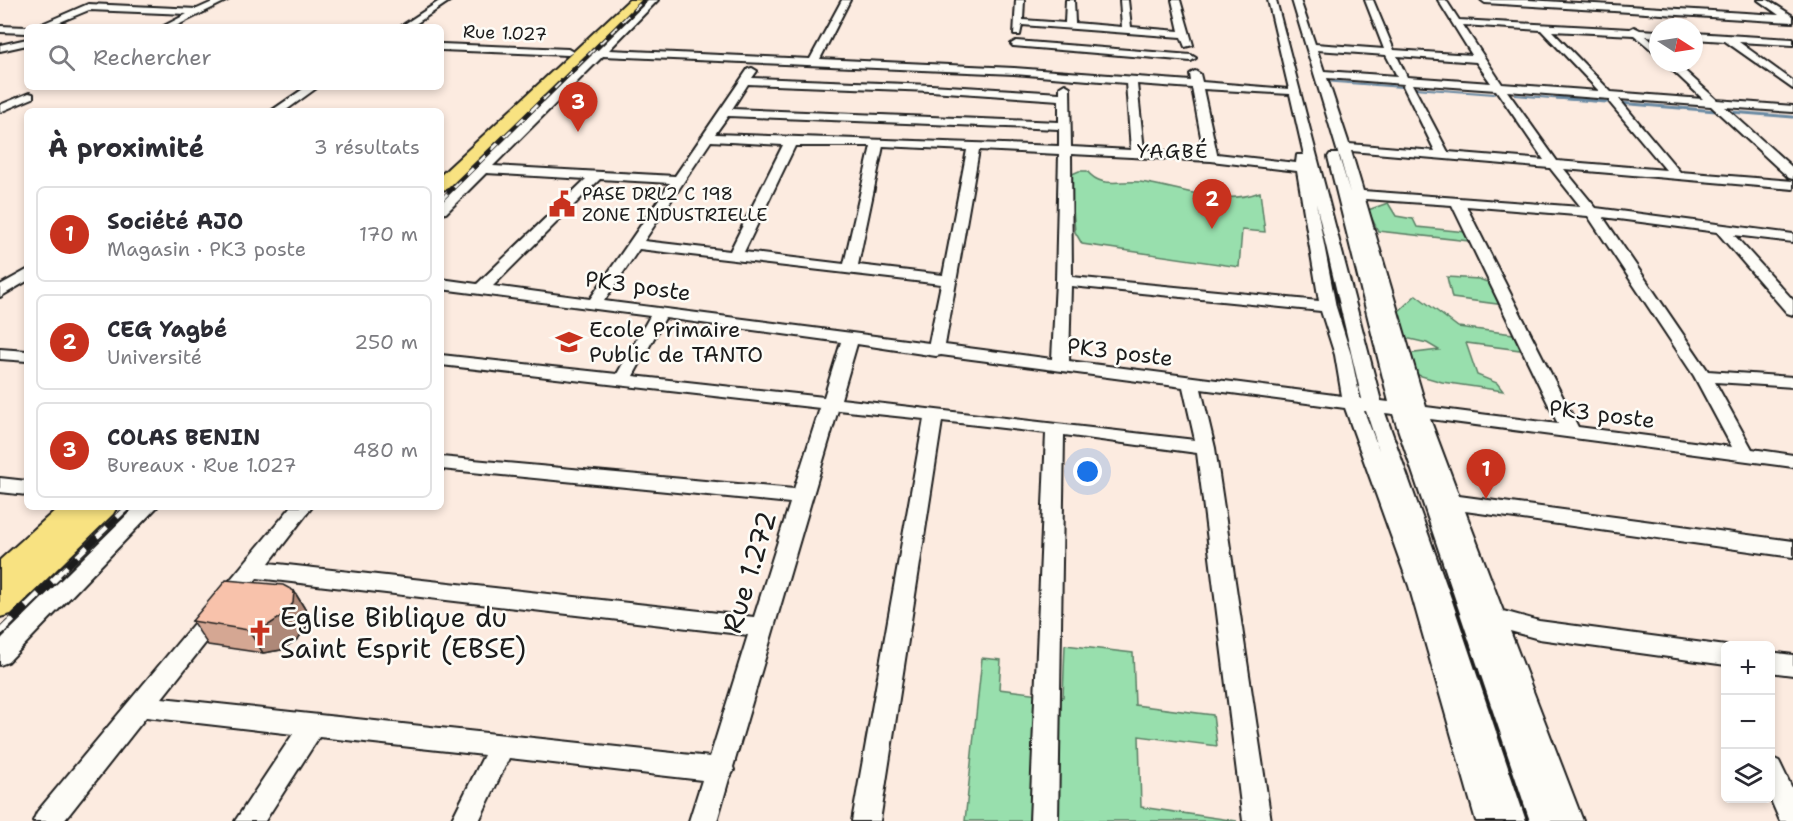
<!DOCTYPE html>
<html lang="fr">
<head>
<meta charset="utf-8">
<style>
  :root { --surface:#fff; --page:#f7f7f7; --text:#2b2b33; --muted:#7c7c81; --line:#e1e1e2; --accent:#c8321e }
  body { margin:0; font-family:"Shantell Sans",sans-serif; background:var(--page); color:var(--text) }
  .controls { position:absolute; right:18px; bottom:18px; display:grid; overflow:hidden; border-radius:9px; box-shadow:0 3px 9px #0003 }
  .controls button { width:54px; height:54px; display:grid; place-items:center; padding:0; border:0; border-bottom:2px solid var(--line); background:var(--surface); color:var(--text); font:30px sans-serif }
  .compass { position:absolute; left:1649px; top:18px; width:54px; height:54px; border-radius:50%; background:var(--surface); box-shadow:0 3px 9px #0003; rotate:102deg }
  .you { position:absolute; left:1088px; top:472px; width:21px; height:21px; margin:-15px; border:4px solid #fff; border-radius:50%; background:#1a73e8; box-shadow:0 0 0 9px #1a73e833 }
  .badge { display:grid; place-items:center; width:39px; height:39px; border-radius:50%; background:var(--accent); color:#fff; font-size:20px; font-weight:700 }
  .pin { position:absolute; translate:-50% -50px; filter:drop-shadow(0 2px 3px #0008) }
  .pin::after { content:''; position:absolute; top:32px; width:21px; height:18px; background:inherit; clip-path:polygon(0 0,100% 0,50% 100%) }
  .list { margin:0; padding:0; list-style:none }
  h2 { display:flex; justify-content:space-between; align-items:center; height:78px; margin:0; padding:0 24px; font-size:26px }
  h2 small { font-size:20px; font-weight:400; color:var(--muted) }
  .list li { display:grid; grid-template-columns:39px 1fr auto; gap:18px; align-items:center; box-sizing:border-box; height:96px; margin:0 12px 12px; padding:0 12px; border:2px solid var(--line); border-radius:9px }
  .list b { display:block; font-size:22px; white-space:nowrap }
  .list p { margin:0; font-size:20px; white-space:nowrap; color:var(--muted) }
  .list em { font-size:20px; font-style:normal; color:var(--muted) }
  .icon { flex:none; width:33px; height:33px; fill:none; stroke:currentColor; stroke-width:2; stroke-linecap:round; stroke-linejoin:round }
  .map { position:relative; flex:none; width:1793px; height:821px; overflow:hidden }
  .search { position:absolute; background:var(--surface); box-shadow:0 3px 9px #0003; left:24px; top:24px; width:420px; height:66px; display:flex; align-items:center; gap:15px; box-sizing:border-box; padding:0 21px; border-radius:9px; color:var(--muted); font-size:22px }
  .panel { position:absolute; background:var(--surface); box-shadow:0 3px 9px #0003; left:24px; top:108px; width:420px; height:402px; border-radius:9px }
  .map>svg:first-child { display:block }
  .green { fill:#98dfad; stroke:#5a7e64; stroke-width:1.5 }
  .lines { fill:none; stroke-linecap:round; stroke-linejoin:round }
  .stream-far1 { stroke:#6b8aa3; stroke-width:2 }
  .stream { stroke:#6b8aa3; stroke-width:3 }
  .minor-casing { stroke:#1c1c1c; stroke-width:4 }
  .highway-casing { stroke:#1c1c1c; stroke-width:4 }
  .minor { fill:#fdfcf7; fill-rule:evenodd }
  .highway { fill:#f8e281; fill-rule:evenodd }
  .rail-far3-casing { stroke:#1c1c1c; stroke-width:4 }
  .rail-far2-casing { stroke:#1c1c1c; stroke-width:4.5 }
  .rail-far1-casing { stroke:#1c1c1c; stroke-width:7 }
  .rail-casing { stroke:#1c1c1c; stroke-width:8 }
  .rail-far3 { stroke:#fdfcf7; stroke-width:2; stroke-dasharray:8; stroke-linecap:butt }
  .rail-far2 { stroke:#fdfcf7; stroke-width:3; stroke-dasharray:9; stroke-linecap:butt }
  .rail-far1 { stroke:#fdfcf7; stroke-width:4.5; stroke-dasharray:14; stroke-linecap:butt }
  .rail { stroke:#fdfcf7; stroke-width:6; stroke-dasharray:18; stroke-linecap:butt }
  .wall { fill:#d5a793; stroke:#1c1c1c; stroke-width:1.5 }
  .shaded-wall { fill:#ae8878; stroke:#1c1c1c; stroke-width:1.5 }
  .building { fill:#f8c2ab; stroke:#1c1c1c; stroke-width:1.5 }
  .labels { text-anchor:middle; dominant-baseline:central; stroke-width:5; stroke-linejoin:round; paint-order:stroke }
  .far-street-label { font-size:18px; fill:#1c1c1c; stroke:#fdfcf7 }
  .far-poi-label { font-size:18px; fill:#1c1c1c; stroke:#fdfcf7; text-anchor:start }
  .far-neighbourhood-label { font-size:20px; letter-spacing:1.5px; fill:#1c1c1c; stroke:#fdfcf7 }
  .street-label { font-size:22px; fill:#1c1c1c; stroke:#fdfcf7 }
  .poi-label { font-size:22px; fill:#1c1c1c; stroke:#fdfcf7; text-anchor:start }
  .near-street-label { font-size:27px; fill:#1c1c1c; stroke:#fdfcf7 }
  .near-poi-label { font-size:27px; fill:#1c1c1c; stroke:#fdfcf7; text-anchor:start }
</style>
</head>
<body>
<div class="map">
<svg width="1793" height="821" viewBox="0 0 1793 821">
  <rect width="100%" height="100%" fill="#fcebe0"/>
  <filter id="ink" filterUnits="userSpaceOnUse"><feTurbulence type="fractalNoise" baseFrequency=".0167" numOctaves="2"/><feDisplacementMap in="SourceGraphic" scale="12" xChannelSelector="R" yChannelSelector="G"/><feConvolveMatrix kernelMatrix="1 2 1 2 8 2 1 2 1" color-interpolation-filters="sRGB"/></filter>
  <g filter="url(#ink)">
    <path class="green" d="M1079 171H1087C1101 189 1120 180 1140 182 1179 187 1220 207 1260 192L1265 232 1242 230 1239 267 1082 244 1075 232 1070 175Z
      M1388 203 1396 216 1413 219 1417 227 1466 232 1470 241 1378 231 1368 210Z
      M1447 277 1479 279 1498 286 1505 305 1452 298Z
      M1416 295 1458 327 1521 335 1528 351 1466 343 1477 375 1497 383 1503 391 1442 382 1411 373 1407 354 1439 350 1427 343 1401 337C1399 328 1401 320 1399 311Z
      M1065 645 1133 653 1135 705 1213 715 1217 746 1139 736 1141 807 1237 821H965L982 658 1001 660 999 689 1063 697Z"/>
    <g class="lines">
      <path class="stream-far1" d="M1323 81 1494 94
        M1515 95 1576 100"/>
      <path class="stream" d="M1557 98 1716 111
        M1731 112 1793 117"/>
      <g class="minor-casing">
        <path id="minor" d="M217 0H228L174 27H162L187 14 89 10 48 27H35L88 4 197 9Z
          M441 0H451L411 27H400Z
          M649 0H658L609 50 810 59 842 0H850L820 59 1014 68 1191 81 1190 74 1195 71 1200 74 1202 82 1289 89 1268 0H1276L1381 401 1389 402 1328 157 1330 154H1338L1340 157 1350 193 1292 0H1300L1315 44 1384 49 1365 0H1373L1394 50 1472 55 1438 0H1446L1459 20 1630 29 1634 27 1640 30 1658 31V37L1646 36 1658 47V55L1634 35 1552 31 1611 92 1703 99 1665 63H1676L1717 100 1793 106V112L1725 107 1793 168V179L1789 178 1711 106 1619 99 1680 172 1793 181V189L1564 169 1596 208 1793 234V242L1734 235 1793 300V315L1787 313 1717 232 1603 217 1708 371 1793 377V387L1715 382 1752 449 1793 455V467L1430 419 1459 496 1793 541V557L1465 511 1503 611 1539 621 1726 646V665L1539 639 1510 631 1583 821H1530L1393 414 1385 413 1452 601 1526 821H1476L1409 586 1345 408 1201 389 1215 448 1271 821H1243L1197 453 1064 435 1058 821H1030L1046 433 942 421 880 821H852L924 419 838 410 733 767 734 770 729 779 717 821H689L702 780 509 758 479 821H451L484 755 319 737 265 821H235L293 734 146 717 64 821H33L37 812 291 507H312L269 563 754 617 790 503 441 469V457L794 489 820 408 441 365V355L617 374 650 316 441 289V279L477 284 586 179 486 173 446 213 441 214V202L592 55 577 54V50H598ZM1463 25 1541 30 1599 91 1502 84ZM1317 50 1386 55 1397 76 1324 71ZM603 56 1014 74 1126 83 1131 150 1071 147 1070 87 1065 84 1060 87V93L931 85 752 78 757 71 752 68 748 69 675 176 493 166ZM1397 56 1476 62 1491 83 1407 77ZM1327 78 1404 84 1403 86 1435 151 1349 144ZM748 84 931 91 1059 100V122L732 109ZM1137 84 1192 88 1204 153 1144 150ZM1412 84 1496 90 1544 160 1448 152ZM1203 89 1290 94 1304 155H1297L1296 163 1217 154ZM1507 91 1610 99V103L1666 170 1557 161ZM728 116 1059 129V146L715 134ZM711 141 783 145 730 251 644 241ZM795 146H871L844 264 744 252ZM883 146 967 150 943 275 858 265ZM979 150 1059 154 1056 281 1052 359 945 345ZM1351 151 1550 168 1581 207 1363 191ZM1071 154 1211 161 1297 171 1319 301 1072 277ZM600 179 670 183 590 299 493 286ZM1365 199 1452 205 1558 424 1426 407ZM1316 203 1362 399H1360L1351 355 1336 307ZM1466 206 1588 216 1694 376 1732 447 1578 427ZM639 249 941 284 929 343 604 301ZM1071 286 1321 311 1335 355 1342 396 1069 361ZM665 318 841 342 824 397 633 376ZM857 344 936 356 941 355 1183 387 1195 440 841 399ZM1364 411H1366L1379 450ZM257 578 748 635 710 757 162 698Z
          M1016 0H1024L1023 20 1065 23 1066 0H1074L1075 23 1122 27 1120 0H1128L1131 27 1179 31 1172 0H1180L1193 45 1185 47 1181 37 1022 25 1020 35H1014Z
          M1481 0H1528L1779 15 1758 0H1768L1793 16V22L1485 3Z
          M0 26 27 27V33L0 32Z
          M1694 33 1793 39V45L1739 42 1793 81V89L1725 41 1694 39Z
          M27 39V45L0 51V45Z
          M1016 41 1191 55 1196 58 1191 61 1013 46 1011 44Z
          M441 44 568 49 573 52 568 55 441 50Z
          M306 87H318L285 111H271Z
          M29 93 33 94V98L0 112V105Z
          M27 270V281L0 297V285Z
          M0 349 27 351V361L0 359Z
          M0 478 27 481V495L0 492Z
          M135 507H157L8 662 0 665V640Z
          M1770 652 1793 655V675L1770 672Z
          M1770 757 1779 761 1793 790V821H1780L1770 798Z"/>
      </g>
      <g class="highway-casing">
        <path id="highway" d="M629 0H642L447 189 441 190V175Z
          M59 507H117L113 514 11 614 0 617V560Z"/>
      </g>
      <use href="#minor" class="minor"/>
      <use href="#highway" class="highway"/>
      <g class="rail-far3-casing">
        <path id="rail-far3" d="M543 100 644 0"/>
      </g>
      <g class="rail-far2-casing">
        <path id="rail-far2" d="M441 200 544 98"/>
      </g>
      <g class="rail-far1-casing">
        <path id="rail-far1" d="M57 576 128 507"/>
      </g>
      <g class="rail-casing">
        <path id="rail" d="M0 632 59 575"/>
      </g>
      <use href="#rail-far3" class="rail-far3"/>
      <use href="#rail-far2" class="rail-far2"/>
      <use href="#rail-far1" class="rail-far1"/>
      <use href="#rail" class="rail"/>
    </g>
    <path class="wall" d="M294 591 308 614 307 626 298 639 281 650 263 653 208 645 192 621Z"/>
    <path class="shaded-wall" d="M294 591 308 614 307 626 298 639 281 650 263 653 248 630Z"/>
    <path class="building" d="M226 580 283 585 294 591 293 603 284 615 267 626 248 630 192 621Z"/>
  </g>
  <defs>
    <g id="civic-bare" transform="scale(2.07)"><path d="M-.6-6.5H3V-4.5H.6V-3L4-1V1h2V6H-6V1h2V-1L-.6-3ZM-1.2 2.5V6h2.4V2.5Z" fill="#c8321e" stroke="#fdfcf7" stroke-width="2.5" paint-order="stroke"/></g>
    <g id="school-bare" transform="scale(2.07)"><path d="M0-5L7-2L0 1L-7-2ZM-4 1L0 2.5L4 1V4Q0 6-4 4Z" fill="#c8321e" stroke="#fdfcf7" stroke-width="2.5" paint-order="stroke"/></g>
    <g id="church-bare" transform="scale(2.07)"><path d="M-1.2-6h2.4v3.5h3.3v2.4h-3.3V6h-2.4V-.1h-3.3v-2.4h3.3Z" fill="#c8321e" stroke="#fdfcf7" stroke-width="2.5" paint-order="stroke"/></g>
  </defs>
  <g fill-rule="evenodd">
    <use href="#civic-bare" x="562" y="204"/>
    <use href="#school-bare" x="569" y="342"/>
    <use href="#church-bare" x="260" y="633"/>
  </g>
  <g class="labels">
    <g class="far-street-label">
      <text transform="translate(505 33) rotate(2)">Rue 1.027</text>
    </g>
    <g class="far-poi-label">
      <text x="582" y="194">PASE DRL2 C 198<tspan x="582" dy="21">ZONE INDUSTRIELLE</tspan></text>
    </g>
    <g class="far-neighbourhood-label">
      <text x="1173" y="151">YAGBÉ</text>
    </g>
    <g class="street-label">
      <text transform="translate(638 286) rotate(8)">PK3 poste</text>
      <text transform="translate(1120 352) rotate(7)">PK3 poste</text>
      <text transform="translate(1602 414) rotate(7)">PK3 poste</text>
    </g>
    <g class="poi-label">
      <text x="589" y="329">Ecole Primaire<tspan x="589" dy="25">Public de TANTO</tspan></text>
    </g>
    <g class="near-street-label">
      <text transform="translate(749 572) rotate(-73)">Rue 1.272</text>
    </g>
    <g class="near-poi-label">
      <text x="280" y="617">Eglise Biblique du<tspan x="280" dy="31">Saint Esprit (EBSE)</tspan></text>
    </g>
  </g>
</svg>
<div class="controls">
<button>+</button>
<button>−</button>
<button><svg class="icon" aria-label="layers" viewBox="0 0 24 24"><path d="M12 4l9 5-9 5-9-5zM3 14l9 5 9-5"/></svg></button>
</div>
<svg class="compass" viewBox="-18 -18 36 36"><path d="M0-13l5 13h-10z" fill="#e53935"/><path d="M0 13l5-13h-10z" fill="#7c7c81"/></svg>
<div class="you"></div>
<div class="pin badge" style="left:1486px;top:499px">1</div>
<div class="pin badge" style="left:1212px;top:229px">2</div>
<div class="pin badge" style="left:578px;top:132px">3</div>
<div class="search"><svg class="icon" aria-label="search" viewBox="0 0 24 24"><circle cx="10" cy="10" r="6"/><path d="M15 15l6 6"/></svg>Rechercher</div>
<section class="panel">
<h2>À proximité<small>3 résultats</small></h2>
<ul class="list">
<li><span class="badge">1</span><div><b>Société AJO</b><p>Magasin · PK3 poste</p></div><em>170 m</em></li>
<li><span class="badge">2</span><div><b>CEG Yagbé</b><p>Université</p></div><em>250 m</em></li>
<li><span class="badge">3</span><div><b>COLAS BENIN</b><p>Bureaux · Rue 1.027</p></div><em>480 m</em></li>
</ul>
</section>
</div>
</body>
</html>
